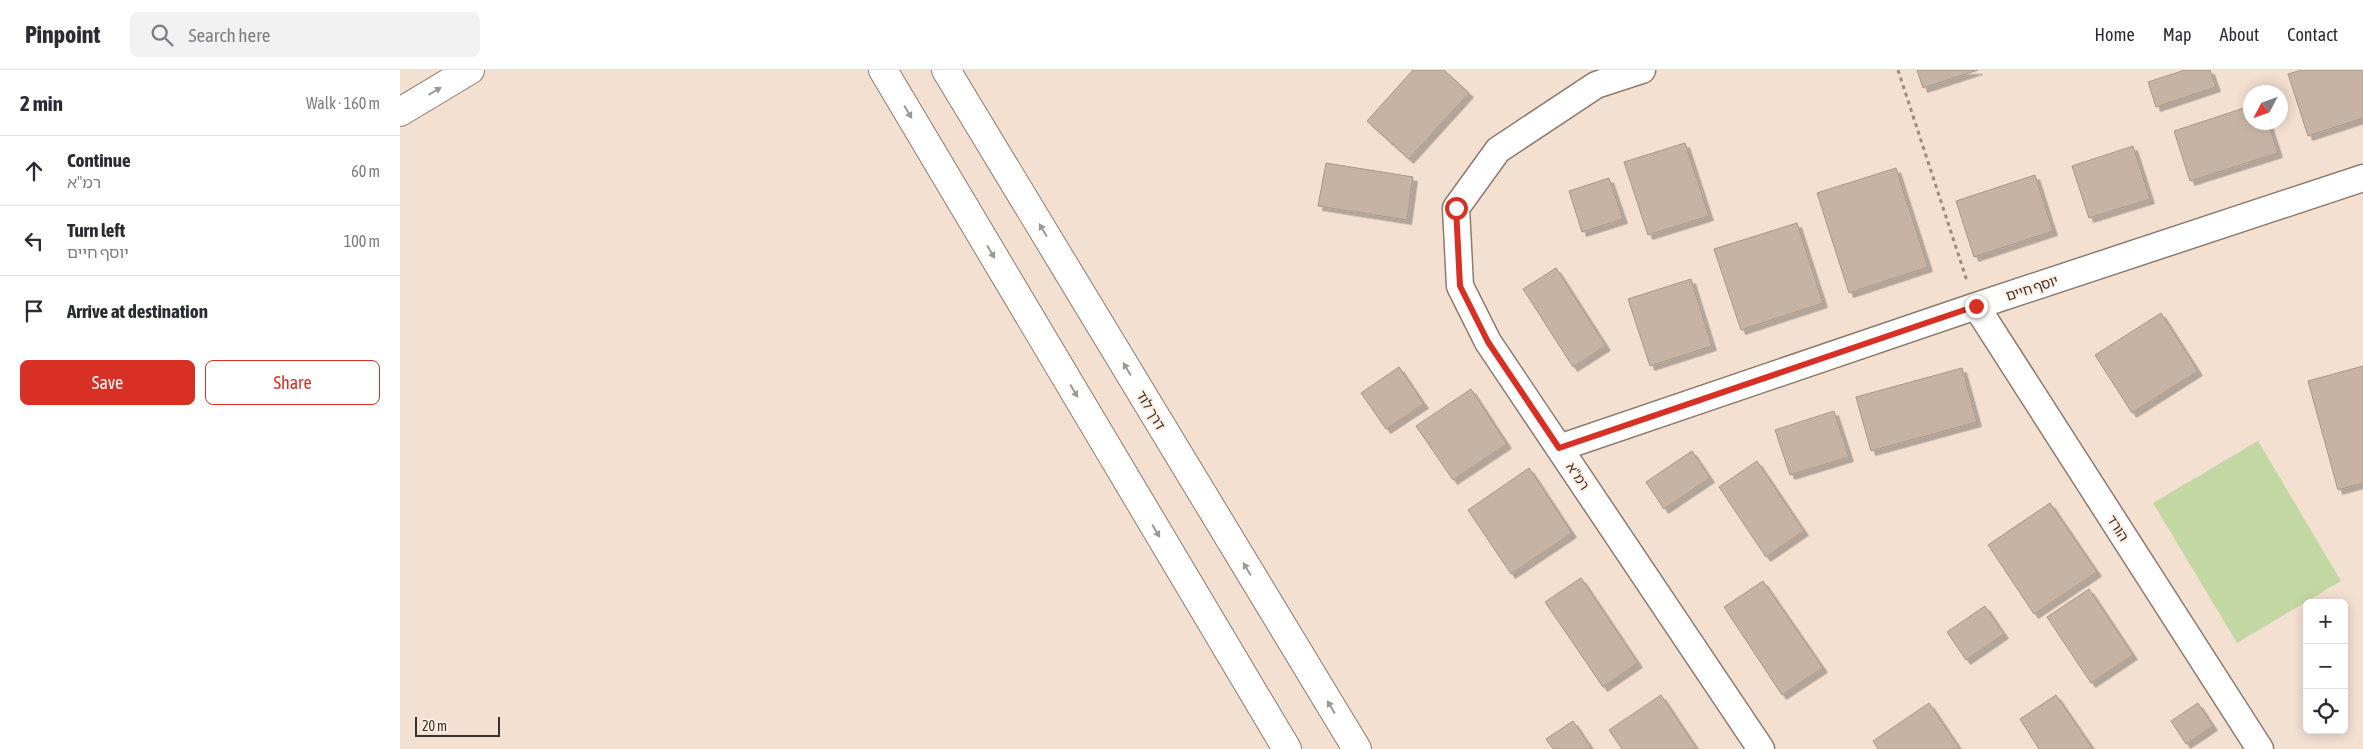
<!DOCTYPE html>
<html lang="en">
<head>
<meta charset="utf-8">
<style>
  :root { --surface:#fff; --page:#f2f2f3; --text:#2b2b33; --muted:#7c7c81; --line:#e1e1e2; --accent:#d93025 }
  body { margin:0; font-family:"Asap Condensed","Noto Sans Hebrew",sans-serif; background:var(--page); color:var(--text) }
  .controls { position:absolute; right:15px; bottom:15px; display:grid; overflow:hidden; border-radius:8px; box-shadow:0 2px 12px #0003 }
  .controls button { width:45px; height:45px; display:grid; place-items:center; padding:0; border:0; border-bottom:1px solid var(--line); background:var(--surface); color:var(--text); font:25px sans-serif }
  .compass { position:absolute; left:1843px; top:15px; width:45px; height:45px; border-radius:50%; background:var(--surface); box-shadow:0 2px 12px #0003; rotate:229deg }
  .scale { position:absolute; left:15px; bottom:12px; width:85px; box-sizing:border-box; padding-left:5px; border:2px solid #3a322c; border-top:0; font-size:14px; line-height:18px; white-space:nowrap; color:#3a322c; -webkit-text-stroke:4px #feeee2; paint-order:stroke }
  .stop { position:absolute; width:15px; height:15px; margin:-11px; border:4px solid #d93025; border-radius:50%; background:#fff }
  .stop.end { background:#d93025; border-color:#fff; box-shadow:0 1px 5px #0008 }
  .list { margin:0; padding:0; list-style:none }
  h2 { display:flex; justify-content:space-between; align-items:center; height:65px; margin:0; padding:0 20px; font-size:21px }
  h2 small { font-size:16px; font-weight:400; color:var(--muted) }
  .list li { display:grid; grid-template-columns:32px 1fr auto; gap:15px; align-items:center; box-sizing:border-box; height:70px; padding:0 20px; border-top:1px solid var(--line) }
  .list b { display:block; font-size:19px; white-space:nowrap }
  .list p { margin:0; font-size:16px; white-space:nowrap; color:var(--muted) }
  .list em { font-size:16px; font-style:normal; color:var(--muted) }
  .actions { display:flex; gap:10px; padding:15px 20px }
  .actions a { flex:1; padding:11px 0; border:1px solid var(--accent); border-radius:8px; text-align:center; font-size:18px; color:var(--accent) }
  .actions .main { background:var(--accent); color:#fff }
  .icon { flex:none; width:28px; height:28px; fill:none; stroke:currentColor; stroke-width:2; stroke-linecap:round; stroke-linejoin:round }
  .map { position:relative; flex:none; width:1963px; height:679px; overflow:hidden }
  header { display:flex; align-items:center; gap:30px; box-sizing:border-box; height:70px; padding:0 25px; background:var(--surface); border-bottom:1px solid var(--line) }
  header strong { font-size:24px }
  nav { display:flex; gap:28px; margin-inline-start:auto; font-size:18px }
  .search { width:350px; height:45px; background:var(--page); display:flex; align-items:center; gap:12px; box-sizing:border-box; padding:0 18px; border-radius:8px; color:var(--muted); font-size:19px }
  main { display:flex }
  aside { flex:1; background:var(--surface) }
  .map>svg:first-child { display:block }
  .green { fill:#c2d7a1 }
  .building { fill:#c6b3a4; stroke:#a99688; filter:url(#shadow) }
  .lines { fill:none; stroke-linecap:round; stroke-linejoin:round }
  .street-casing { stroke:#8d7c6e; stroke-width:29 }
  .secondary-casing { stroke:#8d7c6e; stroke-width:30 }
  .primary-casing { stroke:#8d7c6e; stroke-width:30 }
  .path { stroke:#9a8c81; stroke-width:3; stroke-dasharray:4 4; stroke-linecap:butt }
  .street { stroke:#fff; stroke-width:26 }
  .secondary { stroke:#fff; stroke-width:28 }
  .primary { stroke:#fff; stroke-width:28 }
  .oneway { fill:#9c9896 }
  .route { stroke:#d93025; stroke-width:6 }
  .labels { text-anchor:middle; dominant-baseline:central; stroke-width:4; stroke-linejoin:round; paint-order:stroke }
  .street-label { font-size:14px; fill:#3a322c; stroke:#feeee2 }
</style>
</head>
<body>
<header>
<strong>Pinpoint</strong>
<div class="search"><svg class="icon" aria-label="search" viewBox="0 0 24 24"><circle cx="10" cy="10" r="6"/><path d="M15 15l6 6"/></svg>Search here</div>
<nav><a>Home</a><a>Map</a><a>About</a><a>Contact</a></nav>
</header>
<main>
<aside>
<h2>2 min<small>Walk · 160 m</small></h2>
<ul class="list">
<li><svg class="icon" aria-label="ahead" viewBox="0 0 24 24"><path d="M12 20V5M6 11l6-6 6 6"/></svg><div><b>Continue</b><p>רמ&quot;א</p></div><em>60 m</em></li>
<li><svg class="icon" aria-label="left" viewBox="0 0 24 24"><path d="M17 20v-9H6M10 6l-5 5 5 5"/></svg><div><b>Turn left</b><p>יוסף חיים</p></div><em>100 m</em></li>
<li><svg class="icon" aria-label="arrive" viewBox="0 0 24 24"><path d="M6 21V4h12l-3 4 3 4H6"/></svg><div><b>Arrive at destination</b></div></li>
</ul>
<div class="actions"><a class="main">Save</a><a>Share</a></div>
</aside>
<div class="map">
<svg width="1963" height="679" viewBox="0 0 1963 679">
  <defs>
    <filter id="shadow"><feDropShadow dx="4.5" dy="4.5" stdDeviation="0" flood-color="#0004"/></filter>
  </defs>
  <rect width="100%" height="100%" fill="#f4e0d1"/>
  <path class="green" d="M1858 371 1941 511 1837 573 1753 433Z"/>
  <path class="building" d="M1013 0H1044L1069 23 1009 89 967 51Z
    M1517 0H1578L1523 18Z
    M1785 0H1810L1816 17 1756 37 1748 12Z
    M1902 0H1963V48L1908 66 1888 4Z
    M1850 36V52H1868L1878 83 1790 111 1774 61Z
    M1285 73 1309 146 1248 165 1224 92Z
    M1733 76 1750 129 1689 148 1672 96Z
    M926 93 1013 107 1007 150 918 136Z
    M1496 98 1528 197 1449 223 1417 123Z
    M1635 105 1653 161 1574 187 1556 131Z
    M1209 108 1223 149 1182 162 1169 121Z
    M1397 153 1423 233 1341 260 1314 179Z
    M1156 198 1206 276 1173 297 1123 219Z
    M1291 209 1312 276 1250 296 1228 229Z
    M1761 243 1798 301 1732 343 1695 285Z
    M1963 296V413L1938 420 1908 311Z
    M999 297 1024 334 986 359 961 323Z
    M1562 298 1577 352 1471 381 1456 327Z
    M1071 319 1107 374 1053 410 1016 356Z
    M1434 341 1449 387 1390 405 1375 360Z
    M1292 381 1310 408 1264 439 1246 412Z
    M1357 391 1404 461 1366 487 1319 417Z
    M1129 398 1172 463 1111 504 1068 440Z
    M1650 433 1697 502 1634 544 1588 475Z
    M1181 508 1238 593 1203 617 1145 532Z
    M1363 511 1423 598 1382 625 1324 537Z
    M1689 519 1733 585 1691 613 1647 547Z
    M1585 536 1604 564 1566 590 1547 562Z
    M1261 625 1297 679H1222L1209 660Z
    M1656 625 1693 679H1639L1620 649Z
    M1529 633 1560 679H1478L1473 671Z
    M1798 633 1813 656 1786 674 1771 651Z
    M1173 651 1192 679H1153L1146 669Z"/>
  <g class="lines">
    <g class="street-casing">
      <path id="street" d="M1242 0 1196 15 1098 80 1056 138 1060 216 1088 272 1361 679
        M1576 236 1860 679
        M1159 378 1576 236 1963 108"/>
    </g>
    <g class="secondary-casing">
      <path id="secondary" d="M0 42 70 0"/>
    </g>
    <g class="primary-casing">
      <path id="primary" d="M483 0 887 679
        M546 0 957 679"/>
    </g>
    <path class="path" d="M1498 0 1567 211"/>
    <use href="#street" class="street"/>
    <use href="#secondary" class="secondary"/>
    <use href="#primary" class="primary"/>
  </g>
  <defs><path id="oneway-solid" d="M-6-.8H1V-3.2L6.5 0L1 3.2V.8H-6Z" transform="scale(1.25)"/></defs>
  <g class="oneway">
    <use href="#oneway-solid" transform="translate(35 21) rotate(-31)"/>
    <use href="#oneway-solid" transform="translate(508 42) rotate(59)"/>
    <use href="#oneway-solid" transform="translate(643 160) rotate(-121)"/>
    <use href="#oneway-solid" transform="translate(591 182) rotate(59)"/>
    <use href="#oneway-solid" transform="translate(727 299) rotate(-121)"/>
    <use href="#oneway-solid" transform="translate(674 321) rotate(59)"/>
    <use href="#oneway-solid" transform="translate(756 461) rotate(59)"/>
    <use href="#oneway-solid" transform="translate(847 499) rotate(-121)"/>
    <use href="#oneway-solid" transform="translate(931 637) rotate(-121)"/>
  </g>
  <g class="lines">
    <path class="route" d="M1056 138 1060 216 1088 272 1159 378 1576 236"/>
  </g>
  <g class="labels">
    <g class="street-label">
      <text transform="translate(1632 218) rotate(-18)">יוסף חיים</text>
      <text transform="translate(751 340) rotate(59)">דרך לוד</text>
      <text transform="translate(1178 406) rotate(56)">רמ"א</text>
      <text transform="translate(1718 458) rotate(57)">הורד</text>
    </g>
  </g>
</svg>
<div class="controls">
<button>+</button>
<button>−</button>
<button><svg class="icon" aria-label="locate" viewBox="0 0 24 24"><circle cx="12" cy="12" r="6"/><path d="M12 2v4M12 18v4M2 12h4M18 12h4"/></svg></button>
</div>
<svg class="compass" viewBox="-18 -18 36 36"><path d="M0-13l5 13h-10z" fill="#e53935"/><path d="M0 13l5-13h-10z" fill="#7c7c81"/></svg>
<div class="scale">20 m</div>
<div class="stop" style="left:1056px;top:138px"></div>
<div class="stop end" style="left:1576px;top:236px"></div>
</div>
</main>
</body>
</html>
